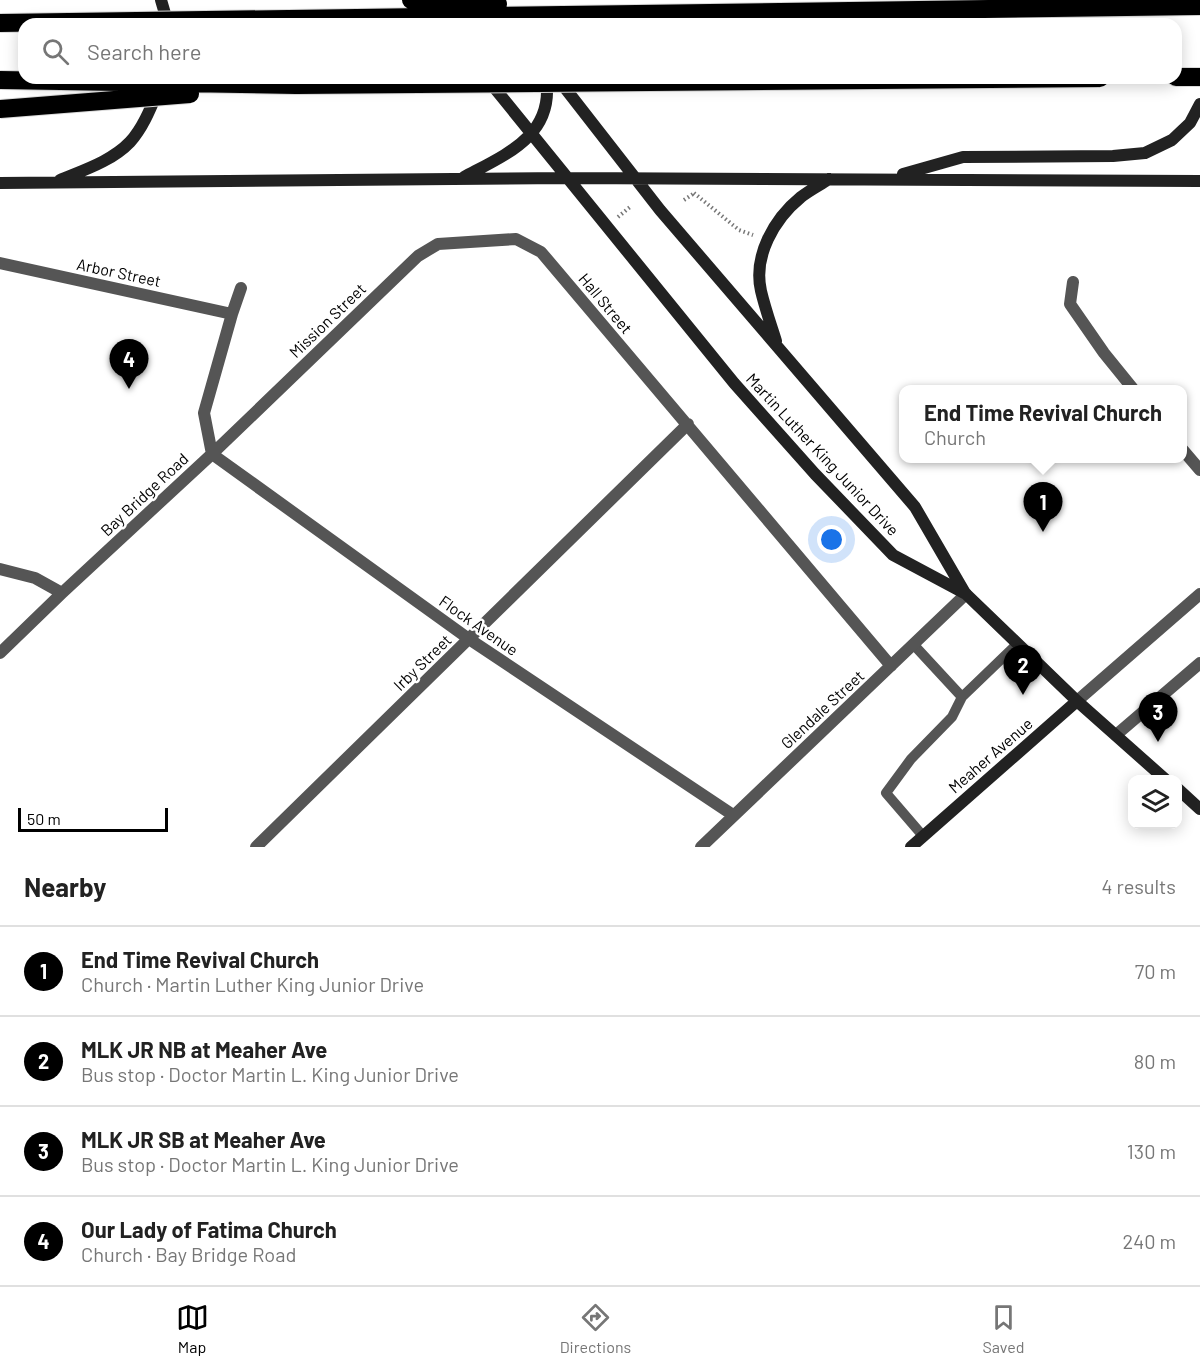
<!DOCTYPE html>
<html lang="en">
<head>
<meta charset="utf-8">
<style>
  :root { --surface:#fff; --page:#f2f2f2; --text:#222; --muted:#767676; --line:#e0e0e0; --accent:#000 }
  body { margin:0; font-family:Barlow,sans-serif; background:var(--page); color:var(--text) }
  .controls { position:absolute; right:18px; bottom:18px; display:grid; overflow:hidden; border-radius:12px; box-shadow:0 3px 15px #0003 }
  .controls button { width:54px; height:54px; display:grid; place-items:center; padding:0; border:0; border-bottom:2px solid var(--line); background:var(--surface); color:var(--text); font:30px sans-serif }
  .scale { position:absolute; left:18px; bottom:15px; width:150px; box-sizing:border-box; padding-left:6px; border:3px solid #000; border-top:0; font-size:16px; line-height:21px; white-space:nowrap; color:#000; -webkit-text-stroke:4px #fff; paint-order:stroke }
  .you { position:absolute; left:832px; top:540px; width:21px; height:21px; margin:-15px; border:4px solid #fff; border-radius:50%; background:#1a73e8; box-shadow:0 0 0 9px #1a73e833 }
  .badge { display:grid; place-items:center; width:39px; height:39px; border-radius:50%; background:var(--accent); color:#fff; font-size:20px; font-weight:700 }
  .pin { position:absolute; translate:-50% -50px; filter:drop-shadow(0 2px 3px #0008) }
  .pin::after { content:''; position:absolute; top:32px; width:21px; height:18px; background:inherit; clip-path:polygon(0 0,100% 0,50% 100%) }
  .popup { position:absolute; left:899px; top:385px; width:288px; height:78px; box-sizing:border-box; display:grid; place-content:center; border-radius:12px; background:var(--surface); filter:drop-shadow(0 2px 4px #0005); font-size:20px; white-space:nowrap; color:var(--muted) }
  .popup b { font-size:22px; color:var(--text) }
  .popup::after { content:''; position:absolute; left:50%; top:100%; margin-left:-12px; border:12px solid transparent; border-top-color:var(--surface) }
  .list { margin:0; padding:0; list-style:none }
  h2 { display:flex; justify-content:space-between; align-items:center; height:78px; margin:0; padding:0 24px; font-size:26px }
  h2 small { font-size:20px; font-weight:400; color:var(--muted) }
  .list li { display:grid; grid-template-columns:39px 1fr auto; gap:18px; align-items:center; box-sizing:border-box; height:90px; padding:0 24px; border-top:2px solid var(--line) }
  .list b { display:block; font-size:22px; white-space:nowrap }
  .list p { margin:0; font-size:20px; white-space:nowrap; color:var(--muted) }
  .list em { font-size:20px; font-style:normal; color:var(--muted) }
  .icon { flex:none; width:33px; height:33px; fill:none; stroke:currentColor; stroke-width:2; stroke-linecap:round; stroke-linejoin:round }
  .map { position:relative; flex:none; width:1200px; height:847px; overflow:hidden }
  .search { position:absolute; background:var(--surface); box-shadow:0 3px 15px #0003; left:18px; right:18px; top:18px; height:66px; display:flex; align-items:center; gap:15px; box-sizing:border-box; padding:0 21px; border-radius:18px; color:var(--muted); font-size:22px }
  .sheet { height:438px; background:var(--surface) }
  nav { display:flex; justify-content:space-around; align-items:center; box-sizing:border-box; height:84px; border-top:2px solid var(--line); background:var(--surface); font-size:16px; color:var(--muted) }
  nav a { display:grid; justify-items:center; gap:3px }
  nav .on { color:var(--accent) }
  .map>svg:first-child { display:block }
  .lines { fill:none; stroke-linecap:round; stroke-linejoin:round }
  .highway-casing { stroke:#dbdbdb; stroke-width:20 }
  .path { stroke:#777; stroke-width:4; stroke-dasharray:1.5 3; stroke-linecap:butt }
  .lane { stroke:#555; stroke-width:10 }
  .street { stroke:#555; stroke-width:12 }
  .secondary { stroke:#222; stroke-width:12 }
  .highway { stroke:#000; stroke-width:18 }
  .highway-bridge-casing { stroke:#dbdbdb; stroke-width:20; stroke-linecap:butt }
  .highway-bridge { stroke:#000; stroke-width:18 }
  .labels { text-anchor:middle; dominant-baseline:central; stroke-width:5; stroke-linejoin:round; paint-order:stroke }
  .street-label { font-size:16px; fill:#000; stroke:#fff }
</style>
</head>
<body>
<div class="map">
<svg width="1200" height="847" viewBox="0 0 1200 847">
  <rect width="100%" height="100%" fill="#fff"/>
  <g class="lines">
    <g class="highway-casing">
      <path id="highway" d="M1176 77H1200"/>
    </g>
    <path class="path" d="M694 193 739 230 753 235
      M684 200 693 194
      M618 217 630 207"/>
    <path class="lane" d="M913 644 962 697 1017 644
      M923 836 886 793 911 759 952 717 962 697"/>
    <path class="street" d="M0 263 232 314
      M1073 282 1070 304 1104 353 1134 390
      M1182 449 1200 470
      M0 569 35 578 62 593
      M0 653 62 593 212 454 204 413 232 314 241 288
      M1077 701 1200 594
      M1116 735 1200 663
      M733 815 469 639 212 454 418 256 438 244 516 239 541 252 891 666
      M256 847 688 424
      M701 847 966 594"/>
    <path class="secondary" d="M161 0 168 24
      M558 79 660 210 915 507 965 593
      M488 80 734 383 815 474 893 555 966 594 1077 701 1166 780
      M903 174 963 157 1113 156 1145 153 1172 140 1190 123 1200 104
      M464 177C507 154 555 135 546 78
      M60 180C84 170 112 161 130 142 142 129 150 110 157 93
      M0 183 567 178 1200 181
      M776 341C771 325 765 308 761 291 753 256 774 219 801 197 810 190 820 185 829 179
      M1178 789 1200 809
      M911 847 1077 701"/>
    <use href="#highway" class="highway"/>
    <g class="highway-bridge-casing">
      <path id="highway-bridge" d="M411 0 498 4
        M0 23 1200 6
        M0 80 296 85 1100 78
        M0 109 190 94"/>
    </g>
    <use href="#highway-bridge" class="highway-bridge"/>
  </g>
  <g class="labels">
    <g class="street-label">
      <text transform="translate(119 272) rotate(12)">Arbor Street</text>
      <text transform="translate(606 303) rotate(50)">Hall Street</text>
      <text transform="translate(327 320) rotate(-44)">Mission Street</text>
      <text transform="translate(823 454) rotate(47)">Martin Luther King Junior Drive</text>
      <text transform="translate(144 494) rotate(-43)">Bay Bridge Road</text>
      <text transform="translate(479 625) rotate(35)">Flock Avenue</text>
      <text transform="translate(422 662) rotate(-44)">Irby Street</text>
      <text transform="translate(822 709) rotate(-43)">Glendale Street</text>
      <text transform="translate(990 755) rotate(-41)">Meaher Avenue</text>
    </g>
  </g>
</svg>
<div class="controls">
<button><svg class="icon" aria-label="layers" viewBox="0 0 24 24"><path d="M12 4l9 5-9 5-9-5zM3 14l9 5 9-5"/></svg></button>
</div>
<div class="scale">50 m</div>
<div class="you"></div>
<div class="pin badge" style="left:1043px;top:532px">1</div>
<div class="popup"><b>End Time Revival Church</b>Church</div>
<div class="pin badge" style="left:1023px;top:695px">2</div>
<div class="pin badge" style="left:1158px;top:742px">3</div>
<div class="pin badge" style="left:129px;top:389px">4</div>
<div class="search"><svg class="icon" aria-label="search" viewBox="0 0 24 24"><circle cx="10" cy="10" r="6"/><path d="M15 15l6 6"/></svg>Search here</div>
</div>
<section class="sheet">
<h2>Nearby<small>4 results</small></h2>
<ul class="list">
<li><span class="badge">1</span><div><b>End Time Revival Church</b><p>Church · Martin Luther King Junior Drive</p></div><em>70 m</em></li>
<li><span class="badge">2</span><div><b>MLK JR NB at Meaher Ave</b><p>Bus stop · Doctor Martin L. King Junior Drive</p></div><em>80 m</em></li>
<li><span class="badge">3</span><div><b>MLK JR SB at Meaher Ave</b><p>Bus stop · Doctor Martin L. King Junior Drive</p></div><em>130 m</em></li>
<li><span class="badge">4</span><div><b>Our Lady of Fatima Church</b><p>Church · Bay Bridge Road</p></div><em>240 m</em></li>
</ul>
</section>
<nav>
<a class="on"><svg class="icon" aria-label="map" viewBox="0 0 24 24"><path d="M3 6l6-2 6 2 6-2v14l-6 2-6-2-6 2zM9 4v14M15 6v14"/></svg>Map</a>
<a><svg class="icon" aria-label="directions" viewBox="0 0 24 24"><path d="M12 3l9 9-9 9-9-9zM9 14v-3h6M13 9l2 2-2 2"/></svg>Directions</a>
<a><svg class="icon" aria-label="saved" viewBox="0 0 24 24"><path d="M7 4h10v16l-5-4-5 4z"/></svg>Saved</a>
</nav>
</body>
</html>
